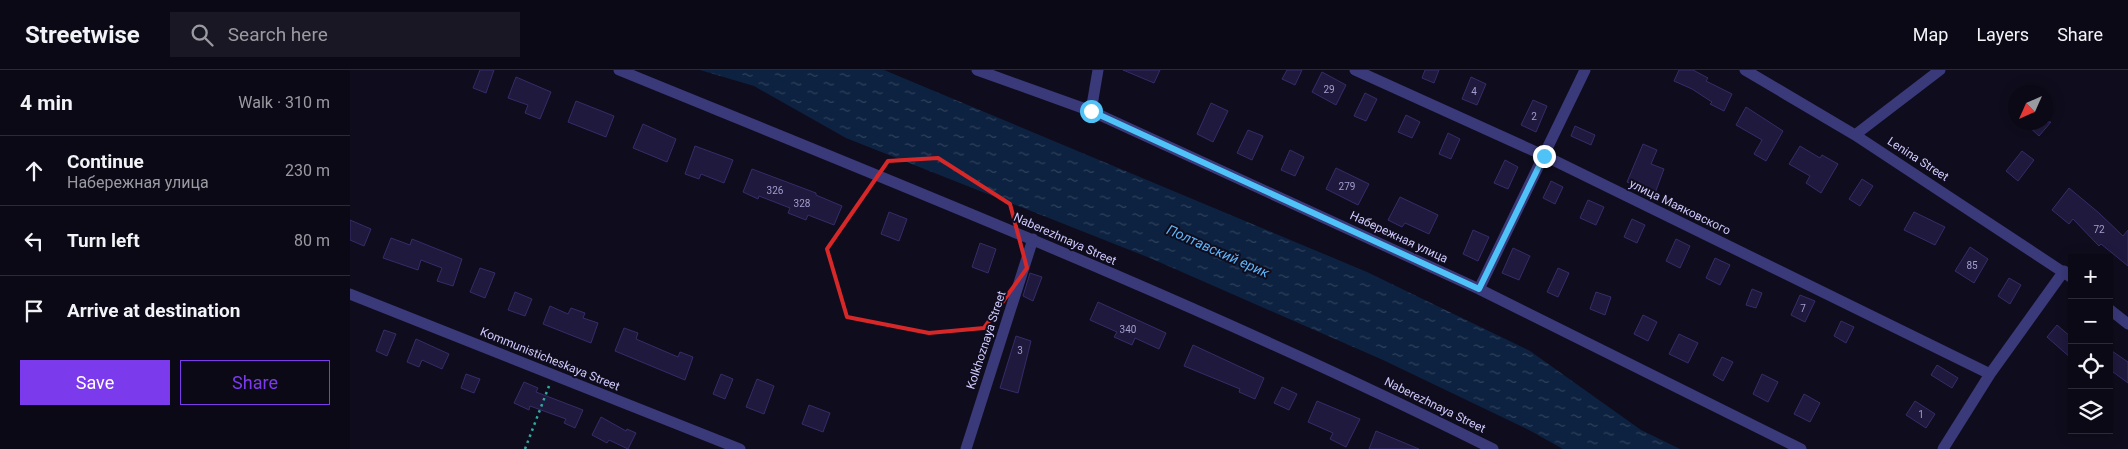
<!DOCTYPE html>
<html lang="en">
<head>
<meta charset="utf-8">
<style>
  :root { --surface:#0b0916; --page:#191723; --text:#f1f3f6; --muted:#9a9aa1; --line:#2b2a35; --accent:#7c3aed }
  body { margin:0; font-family:Roboto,sans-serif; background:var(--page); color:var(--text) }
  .controls { position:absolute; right:15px; bottom:15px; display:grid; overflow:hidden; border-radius:0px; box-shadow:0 2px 12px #0003 }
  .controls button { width:45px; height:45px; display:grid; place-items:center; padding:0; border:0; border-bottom:1px solid var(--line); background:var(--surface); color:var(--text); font:25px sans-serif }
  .compass { position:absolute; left:1658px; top:15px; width:45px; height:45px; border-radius:50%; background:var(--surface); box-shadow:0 2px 12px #0003; rotate:225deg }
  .stop { position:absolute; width:15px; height:15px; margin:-11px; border:4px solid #4fc3f7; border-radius:50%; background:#fff }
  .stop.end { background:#4fc3f7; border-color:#fff; box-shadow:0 1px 5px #0008 }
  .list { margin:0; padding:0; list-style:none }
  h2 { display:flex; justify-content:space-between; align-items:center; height:65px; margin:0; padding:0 20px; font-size:21px }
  h2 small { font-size:16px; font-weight:400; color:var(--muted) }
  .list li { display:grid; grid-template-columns:32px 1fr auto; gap:15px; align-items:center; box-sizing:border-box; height:70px; padding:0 20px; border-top:1px solid var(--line) }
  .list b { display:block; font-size:19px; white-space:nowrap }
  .list p { margin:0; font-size:16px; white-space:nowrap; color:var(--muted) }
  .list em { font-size:16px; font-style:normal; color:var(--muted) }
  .actions { display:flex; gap:10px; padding:15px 20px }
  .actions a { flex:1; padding:11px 0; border:1px solid var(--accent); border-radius:0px; text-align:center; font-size:18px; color:var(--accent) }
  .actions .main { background:var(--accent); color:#fff }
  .icon { flex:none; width:28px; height:28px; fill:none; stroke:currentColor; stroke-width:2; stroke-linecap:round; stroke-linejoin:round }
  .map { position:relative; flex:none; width:1778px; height:379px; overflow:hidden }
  header { display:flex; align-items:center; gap:30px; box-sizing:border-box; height:70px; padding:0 25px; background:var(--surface); border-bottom:1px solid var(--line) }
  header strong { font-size:24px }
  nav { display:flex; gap:28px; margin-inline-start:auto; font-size:18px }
  .search { width:350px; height:45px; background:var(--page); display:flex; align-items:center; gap:12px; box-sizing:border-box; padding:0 18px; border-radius:0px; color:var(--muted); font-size:19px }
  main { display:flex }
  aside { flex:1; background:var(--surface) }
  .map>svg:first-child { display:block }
  .water { fill:url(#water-ripples) }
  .building { fill:#1f193d; stroke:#362c68 }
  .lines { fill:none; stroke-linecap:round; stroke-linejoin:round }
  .path { stroke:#31aa9f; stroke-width:2.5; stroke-dasharray:2.5 4; stroke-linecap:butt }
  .minor { stroke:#3a397a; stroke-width:11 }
  .route { stroke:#4fc3f7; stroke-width:6 }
  .marked { fill:none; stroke:#d62828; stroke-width:4; stroke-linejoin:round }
  .labels { text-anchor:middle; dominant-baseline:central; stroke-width:4; stroke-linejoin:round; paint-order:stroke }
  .number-label { font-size:10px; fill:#a39ecd }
  .street-label { font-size:12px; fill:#cfcafd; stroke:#0f0c1d }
  .water-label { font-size:14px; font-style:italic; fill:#5cb5f9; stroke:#0f0c1d }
</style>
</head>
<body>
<header>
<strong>Streetwise</strong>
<div class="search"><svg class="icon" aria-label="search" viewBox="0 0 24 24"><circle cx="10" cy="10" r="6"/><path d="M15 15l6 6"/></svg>Search here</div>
<nav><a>Map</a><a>Layers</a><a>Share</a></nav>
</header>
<main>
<aside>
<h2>4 min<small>Walk · 310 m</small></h2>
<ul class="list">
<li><svg class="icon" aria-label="ahead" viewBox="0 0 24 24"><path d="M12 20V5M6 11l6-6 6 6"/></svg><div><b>Continue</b><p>Набережная улица</p></div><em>230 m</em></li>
<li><svg class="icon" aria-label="left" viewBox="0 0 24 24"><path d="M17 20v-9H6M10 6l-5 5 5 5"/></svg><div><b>Turn left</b></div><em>80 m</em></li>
<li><svg class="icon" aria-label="arrive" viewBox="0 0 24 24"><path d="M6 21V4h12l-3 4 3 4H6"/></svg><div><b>Arrive at destination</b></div></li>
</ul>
<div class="actions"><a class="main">Save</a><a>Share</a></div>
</aside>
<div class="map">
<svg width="1778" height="379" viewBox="0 0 1778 379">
  <defs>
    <pattern id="water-ripples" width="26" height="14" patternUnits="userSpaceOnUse" patternTransform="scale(1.25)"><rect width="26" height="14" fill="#0d2240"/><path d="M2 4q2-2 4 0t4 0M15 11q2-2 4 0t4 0" fill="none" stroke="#2f415c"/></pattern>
  </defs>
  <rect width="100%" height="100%" fill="#0f0c1d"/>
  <path class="water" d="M350 0H534L1017 202 1180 281 1291 360 1330 379H1213L1179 360 1033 290 800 188 496 68 404 16Z"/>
  <path class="building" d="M130 0H144L136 23 123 18Z
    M773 0H810L804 13Z
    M937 0H952L945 15 932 9Z
    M1075 0H1089L1084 13 1072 8Z
    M1329 0H1343L1358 8 1356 11 1382 24 1374 41 1360 34 1362 32 1342 19 1324 11Z
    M972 2 996 15 986 35 962 22Z
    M166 7 201 22 190 49 175 43 178 35 158 28Z
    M1121 7 1136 14 1127 35 1112 29Z
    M1015 23 1027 29 1016 51 1004 46Z
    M1183 30 1197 36 1186 62 1171 55Z
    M226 31 264 46 256 67 218 52Z
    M861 33 878 41 863 72 847 64Z
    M1396 37 1433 61 1416 91 1404 84 1412 70 1386 55Z
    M1056 45 1070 52 1062 68 1048 62Z
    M1674 52H1701L1689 66Z
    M293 54 326 69 317 92 283 78Z
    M1225 56 1245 65 1241 75 1221 66Z
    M898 60 913 66 902 90 887 83Z
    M1098 63 1110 69 1101 89 1089 84Z
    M1293 74 1307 80 1301 94 1314 99 1305 123 1277 112Z
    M345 76 383 90 374 113 351 104 349 109 335 104Z
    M1450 76 1470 88 1472 85 1488 94 1471 123 1456 113 1460 106 1439 94Z
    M940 80 954 87 945 106 931 100Z
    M1672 81 1684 90 1668 111 1656 101Z
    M1155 90 1168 97 1158 119 1144 113Z
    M986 98 1019 114 1008 135 976 119Z
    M402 99 466 123V125L492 136 484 155 458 145 456 150 438 143 440 138 409 126 408 129 393 122Z
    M1512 109 1523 116 1510 136 1499 129Z
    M1201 111 1213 117 1205 134 1193 128Z
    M1719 118 1749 143 1773 166 1778 160V196L1751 174 1749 176 1723 149 1719 154 1702 140Z
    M1050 127 1088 145 1079 164 1055 153 1052 157 1038 150Z
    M1238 130 1254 137 1246 155 1230 148Z
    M539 142 557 149 549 171 531 164Z
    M1564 142 1595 157 1585 175 1554 160Z
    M1282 149 1295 155 1287 173 1274 167Z
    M0 150 21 159 14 176 0 170Z
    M1123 160 1139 167 1128 191 1113 184Z
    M41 168 60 175 62 169 112 189 103 216 87 211 92 198 71 190 68 200 33 188Z
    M1326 169 1340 176 1330 198 1316 191Z
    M630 173 646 179 638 203 622 197Z
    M1620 177 1638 189 1624 213 1605 201Z
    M1163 178 1180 186 1169 210 1152 203Z
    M1365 188 1380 195 1370 215 1356 208Z
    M130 198 145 203 135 228 120 222Z
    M1208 198 1219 203 1208 227 1197 222Z
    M680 203 692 207 683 231 673 226Z
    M1659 208 1671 215 1660 234 1648 226Z
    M1402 219 1412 223 1406 238 1396 235Z
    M165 222 182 229 175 246 158 240Z
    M1246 222 1261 227 1255 245 1240 239Z
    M1450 225 1465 231 1455 252 1441 245Z
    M748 232 816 263 809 279 785 268 782 275 764 267 767 262 740 250Z
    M200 236 218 244 221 238 235 243 233 248 248 253 241 273 193 254Z
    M1293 245 1307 252 1298 271 1284 264Z
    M1491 251 1504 257 1496 273 1484 266Z
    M1707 255 1722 268V289L1697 267Z
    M274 258 288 263 286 269 328 287 330 282 343 287 335 310 265 281Z
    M34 260 46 264 37 286 26 281Z
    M1329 264 1348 273 1338 293 1319 284Z
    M666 266 681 271 668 323 650 318Z
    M66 269 99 284 92 299 72 290 69 297 57 292Z
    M843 275 914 308 905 329 889 322 890 319 834 296Z
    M1759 279 1778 292V313L1759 299Z
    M1372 287 1383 292 1373 311 1363 305Z
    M1587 295 1608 308 1602 318 1581 305Z
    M116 304 130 309 124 323 111 318Z
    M371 304 383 309 375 329 363 324Z
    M1412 304 1428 312 1418 332 1403 324Z
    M407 309 424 316 414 344 396 337Z
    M174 312 188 318 186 322 233 340 225 358 214 353 216 349 180 336 179 340 164 333Z
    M932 317 947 324 939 340 924 333Z
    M1454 324 1470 333 1460 352 1444 344Z
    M967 331 1010 349 996 377 980 369 983 363 958 352Z
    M1565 331 1585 344 1576 358 1556 345Z
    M459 335 480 343 473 362 452 354Z
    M251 347 276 361 277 359 286 363 278 379 259 370 257 373 242 365Z
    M1026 361 1069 379H1019Z"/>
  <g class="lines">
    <path class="path" d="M175 379 199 316"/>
    <path class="minor" d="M269 0C563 120 859 237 1143 379
      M627 0 741 41 1129 219 1451 379
      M1005 0 1195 86 1640 304
      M1395 0 1505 65 1722 208
      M741 41 748 0
      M1505 65 1590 0
      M1129 219 1235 0
      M0 224 390 379
      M1759 239 1778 254
      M616 379 683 169
      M1593 379 1640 304 1714 201"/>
  </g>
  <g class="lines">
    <path class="route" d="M741 41 1129 219 1194 86"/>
  </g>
  <path class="marked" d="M588 88 660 134 677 198 634 258 579 263 497 247 477 179 538 91Z"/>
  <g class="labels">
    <g class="number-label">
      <text x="979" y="19">29</text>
      <text x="1124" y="21">4</text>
      <text x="1184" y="46">2</text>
      <text x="997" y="116">279</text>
      <text x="425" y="120">326</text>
      <text x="452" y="133">328</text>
      <text x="1749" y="159">72</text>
      <text x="1622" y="195">85</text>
      <text x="1453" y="238">7</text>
      <text x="778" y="259">340</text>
      <text x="670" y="280">3</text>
      <text x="1571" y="344">1</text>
    </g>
    <g class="street-label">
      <text transform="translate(1568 89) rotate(33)">Lenina Street</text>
      <text transform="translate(1330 137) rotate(26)">улица Маяковского</text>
      <text transform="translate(1049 167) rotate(25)">Набережная улица</text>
      <text transform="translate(715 169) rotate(24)">Naberezhnaya Street</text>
      <text transform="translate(636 270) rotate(-72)">Kolkhoznaya Street</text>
      <text transform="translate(200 289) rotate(22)">Kommunisticheskaya Street</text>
      <text transform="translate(1085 335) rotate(26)">Naberezhnaya Street</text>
    </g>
    <g class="water-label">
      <text transform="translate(868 181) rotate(24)">Полтавский ерик</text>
    </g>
  </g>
</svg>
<div class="controls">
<button>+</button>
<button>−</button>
<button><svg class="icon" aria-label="locate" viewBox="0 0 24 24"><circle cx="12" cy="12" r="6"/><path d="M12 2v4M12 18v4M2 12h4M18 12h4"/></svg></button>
<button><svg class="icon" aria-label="layers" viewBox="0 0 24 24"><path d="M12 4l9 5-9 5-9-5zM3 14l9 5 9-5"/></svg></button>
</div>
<svg class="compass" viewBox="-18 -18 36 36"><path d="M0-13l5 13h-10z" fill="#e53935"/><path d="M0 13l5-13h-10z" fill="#9a9aa1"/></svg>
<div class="stop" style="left:741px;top:41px"></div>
<div class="stop end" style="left:1194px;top:86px"></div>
</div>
</main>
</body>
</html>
